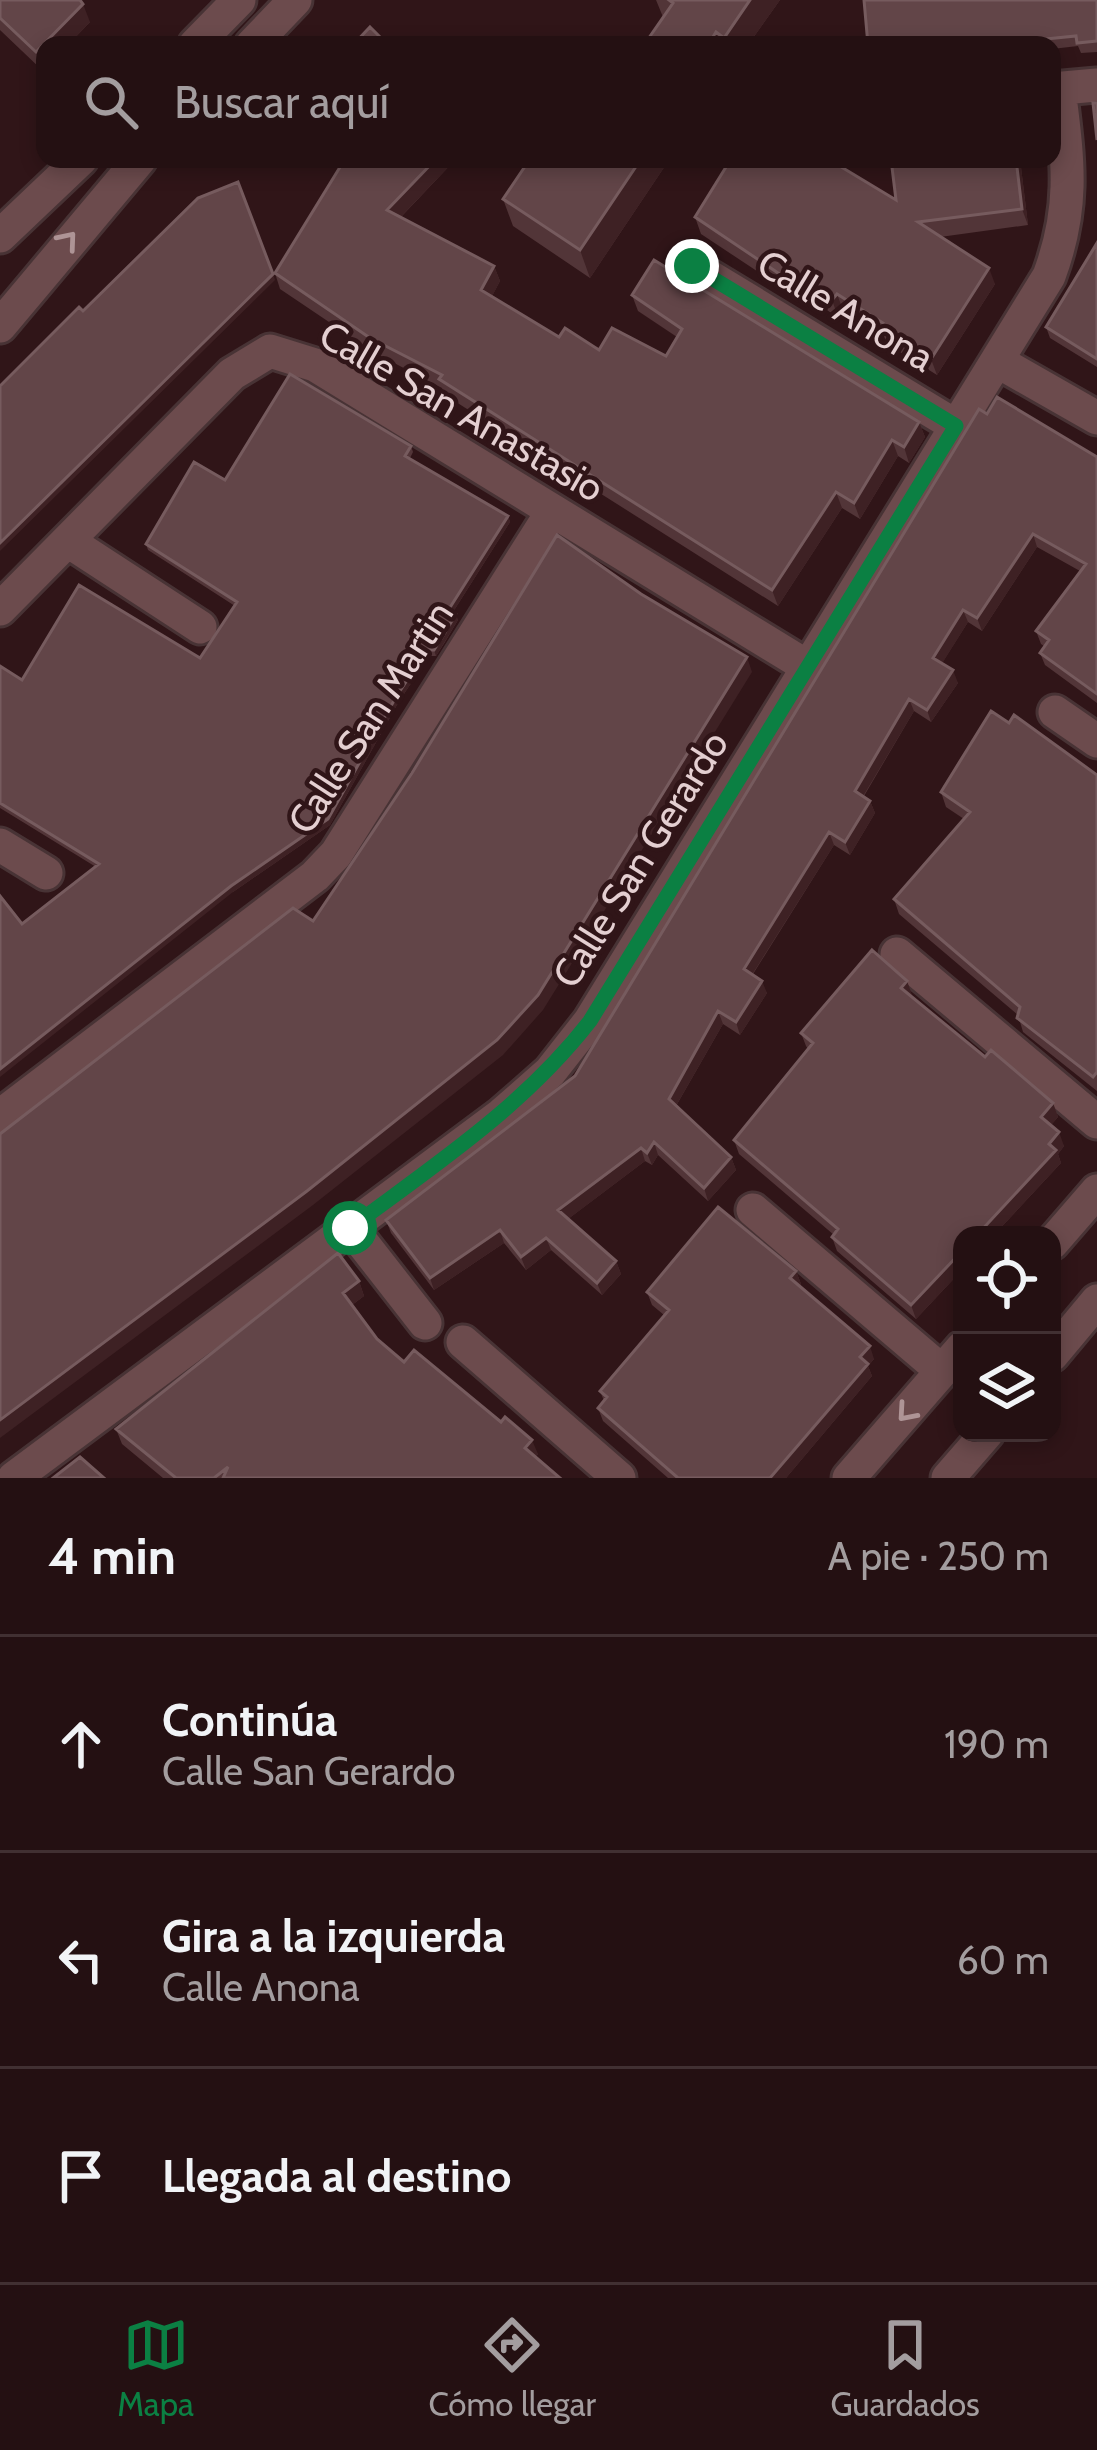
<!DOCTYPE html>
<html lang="es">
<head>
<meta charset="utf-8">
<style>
  :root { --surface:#241012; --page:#2c191b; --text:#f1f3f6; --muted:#a39d9f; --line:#413032; --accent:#0b8043 }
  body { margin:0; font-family:Cabin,sans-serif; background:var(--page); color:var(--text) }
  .controls { position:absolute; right:36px; bottom:36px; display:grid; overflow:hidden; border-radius:24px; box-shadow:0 6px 18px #0003 }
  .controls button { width:108px; height:108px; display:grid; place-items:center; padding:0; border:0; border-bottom:3px solid var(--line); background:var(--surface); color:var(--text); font:60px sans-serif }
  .stop { position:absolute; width:36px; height:36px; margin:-27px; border:9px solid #0b8043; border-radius:50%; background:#fff }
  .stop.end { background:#0b8043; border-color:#fff; box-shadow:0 3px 12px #0008 }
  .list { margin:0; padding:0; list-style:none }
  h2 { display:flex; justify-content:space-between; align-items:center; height:156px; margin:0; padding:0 48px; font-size:51px }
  h2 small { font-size:39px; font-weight:400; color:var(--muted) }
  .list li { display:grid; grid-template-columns:78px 1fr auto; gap:36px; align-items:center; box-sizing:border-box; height:216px; padding:0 48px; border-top:3px solid var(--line) }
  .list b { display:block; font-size:45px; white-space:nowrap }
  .list p { margin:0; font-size:39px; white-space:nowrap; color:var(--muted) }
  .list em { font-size:39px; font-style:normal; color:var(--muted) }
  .icon { flex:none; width:66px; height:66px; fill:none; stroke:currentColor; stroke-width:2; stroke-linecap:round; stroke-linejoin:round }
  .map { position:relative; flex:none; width:1097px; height:1478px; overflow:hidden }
  .search { position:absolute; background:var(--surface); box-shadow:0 6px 18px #0003; left:36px; right:36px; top:36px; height:132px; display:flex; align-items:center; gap:30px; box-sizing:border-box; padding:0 42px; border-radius:24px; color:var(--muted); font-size:45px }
  .sheet { height:804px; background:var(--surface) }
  nav { display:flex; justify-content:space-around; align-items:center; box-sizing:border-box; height:168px; border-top:3px solid var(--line); background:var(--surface); font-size:33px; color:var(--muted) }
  nav a { display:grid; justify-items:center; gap:6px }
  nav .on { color:var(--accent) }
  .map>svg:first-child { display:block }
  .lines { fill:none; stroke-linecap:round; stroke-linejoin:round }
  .minor-casing { stroke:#483335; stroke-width:39 }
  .secondary-casing { stroke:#483335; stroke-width:39 }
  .minor { stroke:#6c4b4d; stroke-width:33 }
  .secondary { stroke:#6c4b4d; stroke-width:33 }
  .wall { fill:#523538 }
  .shaded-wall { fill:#3e2124 }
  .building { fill:#624548; stroke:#765b5e; stroke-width:3 }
  .oneway { stroke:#ae9496 }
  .route { stroke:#0b8043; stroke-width:15 }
  .labels { text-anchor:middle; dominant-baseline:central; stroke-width:9; stroke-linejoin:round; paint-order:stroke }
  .street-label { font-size:39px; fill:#e4cfd1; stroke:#301518 }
</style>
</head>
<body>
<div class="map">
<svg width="1097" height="1478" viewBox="0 0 1097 1478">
  <rect width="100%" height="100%" fill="#301518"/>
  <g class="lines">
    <g class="minor-casing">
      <path id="minor" d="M1052 89 1097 85
        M692 266 956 426
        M997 361 1097 418
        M68 541 200 627
        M0 609 232 374 270 351 315 365 808 667
        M1055 712 1097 741
        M0 845 46 873
        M897 954 1097 1122
        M0 1116 315 876 336 854 552 512
        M753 1210 942 1371
        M350 1227 425 1323
        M1052 1243 1097 1191
        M463 1342 619 1478
        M1052 1355 1097 1301
        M14 1478 501 1115 550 1072 590 1021 1049 276C1075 206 1068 161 1059 88
        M849 1478 962 1348
        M948 1478 987 1433"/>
    </g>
    <g class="secondary-casing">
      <path id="secondary" d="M195 45 239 0
        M252 45 295 0
        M0 236 81 159
        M0 326 140 159"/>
    </g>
    <use href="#minor" class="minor"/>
    <use href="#secondary" class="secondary"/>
  </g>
  <path class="wall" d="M0 0 90 22 68 45H45V69L43 71 0 30Z
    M656 0H780L748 45H644L663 17Z
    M1097 0V52L1081 53 1078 46 1052 49V45H868Z
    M345 159H456L401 217 494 266 500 281 492 296 559 337 599 350 666 356 677 337 638 311 632 295 919 422 925 437 909 463 898 456 860 519 842 508 778 606 445 395 442 388 375 353 280 289 275 273Z
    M530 159H663L665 166 590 278 513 226 503 199Z
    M1020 159 1028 225 940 237 995 284 937 375 887 344 884 336 843 310 838 317 793 289 790 293 701 234 695 217 896 200Z
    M1097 243V367L1050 338 1046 327Z
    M987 414 1097 457V703L1045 665 1040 653 1044 646 1041 644 1036 631 1080 571 1037 547 982 631 968 622 942 663 958 683 931 722 914 711 864 796 870 801 875 813 850 855 834 845 753 974 767 993 740 1035 723 1024 676 1106 731 1157 736 1170 708 1201 658 1155 652 1165 645 1161 568 1219 616 1261 621 1274 602 1295 551 1250 526 1270 504 1243 434 1290 391 1233 386 1220 575 1076Z
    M411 446 413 452 410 458 508 516 510 522 453 612 458 620 445 642 436 656H429L398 703 330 825 233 892 22 924 96 867 0 808V666L22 680 200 658 235 606 148 550 146 544 225 480Z
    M1097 775V1091L1023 1032 1018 1015 899 914 894 899 964 819 946 807 941 792Z
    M907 981 911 996 985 1057 1053 1103 1058 1117 1051 1125 1064 1146 1058 1154 1061 1163 994 1235H962V1270L916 1319 837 1251 832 1237 834 1235 739 1154 734 1140 808 1049 806 1046 801 1033Z
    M796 1271 801 1284 799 1286 874 1359 868 1366 872 1376 786 1478H668L603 1421 598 1408 604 1401 600 1391 664 1315 652 1305 647 1292Z
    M359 1281 364 1296 352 1305 377 1339 404 1362 538 1454 535 1457 560 1478H163L122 1444 116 1429Z"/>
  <path class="shaded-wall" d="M750 0H780L748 45H726L724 38Z
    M83 4 90 22 68 45H45V69L43 71 36 52Z
    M716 32 721 45H708Z
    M436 159H456L393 225 387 210Z
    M641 159H663L665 166 590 278 580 250Z
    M1016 159H1020L1028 225 1022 209Z
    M494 266 500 281 487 306 481 290Z
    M989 268 995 284 937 375 931 359Z
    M787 272 793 289 790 293 784 277Z
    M273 274 275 280 0 551V543Z
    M837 294 843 310 838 317 832 300Z
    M919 422 925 437 909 463 904 447Z
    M892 440 898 456 860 519 854 503Z
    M836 492 842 508 778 606 772 590Z
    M508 516 510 522 451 615 449 609Z
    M1033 534 1037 547 982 631 977 618Z
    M963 610 968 622 938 670 933 658Z
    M456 614 458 620 436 656 434 650Z
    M427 650 429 656 398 703 330 825 233 892 0 1077V1069L396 697Z
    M747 657 752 672 543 1010 503 1055 313 1205 0 1438V1420Z
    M953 670 958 683 931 722 927 710Z
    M909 699 914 711 859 803 855 791Z
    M870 801 875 813 850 855 845 842Z
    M829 832 834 845 748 981 744 969Z
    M762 981 767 993 740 1035 736 1022Z
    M907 981 912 995 906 1002 901 988Z
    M718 1011 723 1024 673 1111 669 1099Z
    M1053 1103 1058 1117 1046 1131 1041 1117Z
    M1059 1132 1064 1146 1058 1154 1061 1163 994 1235H977Z
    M654 1142 658 1155 652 1165 647 1153Z
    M641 1148 645 1161 563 1223 558 1210Z
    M731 1157 736 1170 708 1201 704 1188Z
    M500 1230 504 1243 434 1290 430 1278Z
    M546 1238 551 1250 526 1270 521 1257Z
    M962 1251V1270L916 1319 911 1305Z
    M616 1261 621 1274 602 1295 597 1283Z
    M796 1271 801 1284 795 1291 790 1278Z
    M359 1281 364 1296 348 1308 343 1293Z
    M870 1346 874 1359 868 1366 872 1376 786 1478H770Z
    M532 1440 538 1454 531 1463 525 1448Z"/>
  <path class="building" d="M0 0H80L83 4 36 52 0 18Z
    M669 0H750L724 38 716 32 708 45H644L673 3Z
    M864 0H1097V41L1077 43 1076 36 997 44V38L938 45H868Z
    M370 27 388 45H353Z
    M1093 103H1097V140Z
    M345 159H436L387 210 494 266 481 290 559 337 565 328 599 350 612 328 666 356 682 329 632 295 654 260 919 422 904 447 892 440 854 503 836 492 772 590 439 379 442 375 370 338 275 273Z
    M530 159H641L580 250 503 199Z
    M731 159H828L896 200 891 159H1016L1022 209 918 222 989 268 931 359 881 327 883 323 837 294 832 300 787 272 784 277 695 217Z
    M238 182 273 274 0 543V386L79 307 83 311 198 198Z
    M1097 243V359L1046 327Z
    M290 374 411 446 405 456 508 516 449 609 456 614 443 636 434 650H427L396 697 328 819 231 886 0 1069V896L22 924 99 864 0 803V666L22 680 79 585 200 658 237 602 146 544 194 462 225 480Z
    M997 397 1097 457V694L1040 653 1049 640 1036 631 1086 564 1033 534 977 618 963 610 933 658 953 670 927 710 909 699 855 791 870 801 845 842 829 832 744 969 762 981 736 1022 718 1011 669 1099 731 1157 704 1188 654 1142 647 1153 641 1148 558 1210 616 1261 597 1283 546 1238 521 1257 500 1230 430 1278 386 1220 575 1076 979 409 987 414Z
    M557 535 641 594 747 657 538 995 497 1040 307 1191 0 1420V1134L293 908 313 921 412 773Z
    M991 711 1009 723 1014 715 1097 775V1072L1093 1077 1017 1018 1020 1007 894 899 970 812 941 792Z
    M872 950 907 981 901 988 985 1057 991 1050 1053 1103 1041 1117 1059 1132 1049 1144 1056 1150 977 1235H962V1251L911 1305 832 1237 838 1229 734 1140 813 1043 801 1033Z
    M718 1207 796 1271 790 1278 870 1346 860 1357 868 1364 770 1478H678L598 1408 607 1397 600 1391 669 1310 647 1292Z
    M338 1253 359 1281 343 1293 377 1339 404 1362 414 1350 501 1422 505 1417 532 1440 525 1448 560 1478H223L228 1467 214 1478H176L116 1429Z
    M80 1457 104 1478H53Z"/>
  <defs><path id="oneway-chevron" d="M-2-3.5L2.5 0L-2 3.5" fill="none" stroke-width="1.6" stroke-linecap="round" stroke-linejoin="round" transform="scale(3)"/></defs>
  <g class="oneway">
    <use href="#oneway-chevron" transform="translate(68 240) rotate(-50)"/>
    <use href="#oneway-chevron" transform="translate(906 1413) rotate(131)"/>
  </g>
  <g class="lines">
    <path class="route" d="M350 1228C436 1164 524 1106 590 1021L956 426 692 266"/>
  </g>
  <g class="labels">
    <g class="street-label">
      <text transform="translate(846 310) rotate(31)">Calle Anona</text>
      <text transform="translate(462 411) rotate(30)">Calle San Anastasio</text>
      <text transform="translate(370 717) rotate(-57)">Calle San Martin</text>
      <text transform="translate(640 859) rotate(-58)">Calle San Gerardo</text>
    </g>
  </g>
</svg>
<div class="controls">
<button><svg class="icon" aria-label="locate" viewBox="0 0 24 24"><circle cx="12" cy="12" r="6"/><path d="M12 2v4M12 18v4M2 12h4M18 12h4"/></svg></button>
<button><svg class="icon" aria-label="layers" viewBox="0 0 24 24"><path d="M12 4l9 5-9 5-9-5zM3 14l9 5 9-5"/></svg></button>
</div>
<div class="stop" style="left:350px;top:1228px"></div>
<div class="stop end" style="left:692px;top:266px"></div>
<div class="search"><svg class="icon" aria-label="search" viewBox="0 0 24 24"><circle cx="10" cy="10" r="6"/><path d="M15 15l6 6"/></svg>Buscar aquí</div>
</div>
<section class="sheet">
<h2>4 min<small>A pie · 250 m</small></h2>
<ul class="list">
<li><svg class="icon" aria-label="ahead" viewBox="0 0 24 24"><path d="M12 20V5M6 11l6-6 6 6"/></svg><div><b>Continúa</b><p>Calle San Gerardo</p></div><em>190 m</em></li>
<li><svg class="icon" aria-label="left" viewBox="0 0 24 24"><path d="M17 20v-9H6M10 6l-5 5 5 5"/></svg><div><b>Gira a la izquierda</b><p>Calle Anona</p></div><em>60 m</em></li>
<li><svg class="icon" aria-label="arrive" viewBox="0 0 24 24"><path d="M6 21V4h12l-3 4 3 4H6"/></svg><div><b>Llegada al destino</b></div></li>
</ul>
</section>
<nav>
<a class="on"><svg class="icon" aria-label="map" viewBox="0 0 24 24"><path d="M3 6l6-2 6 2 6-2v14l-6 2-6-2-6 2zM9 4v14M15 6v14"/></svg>Mapa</a>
<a><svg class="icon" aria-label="directions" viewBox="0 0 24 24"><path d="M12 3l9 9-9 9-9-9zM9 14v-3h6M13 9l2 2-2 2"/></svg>Cómo llegar</a>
<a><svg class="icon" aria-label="saved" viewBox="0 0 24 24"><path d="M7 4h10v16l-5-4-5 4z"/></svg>Guardados</a>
</nav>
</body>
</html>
